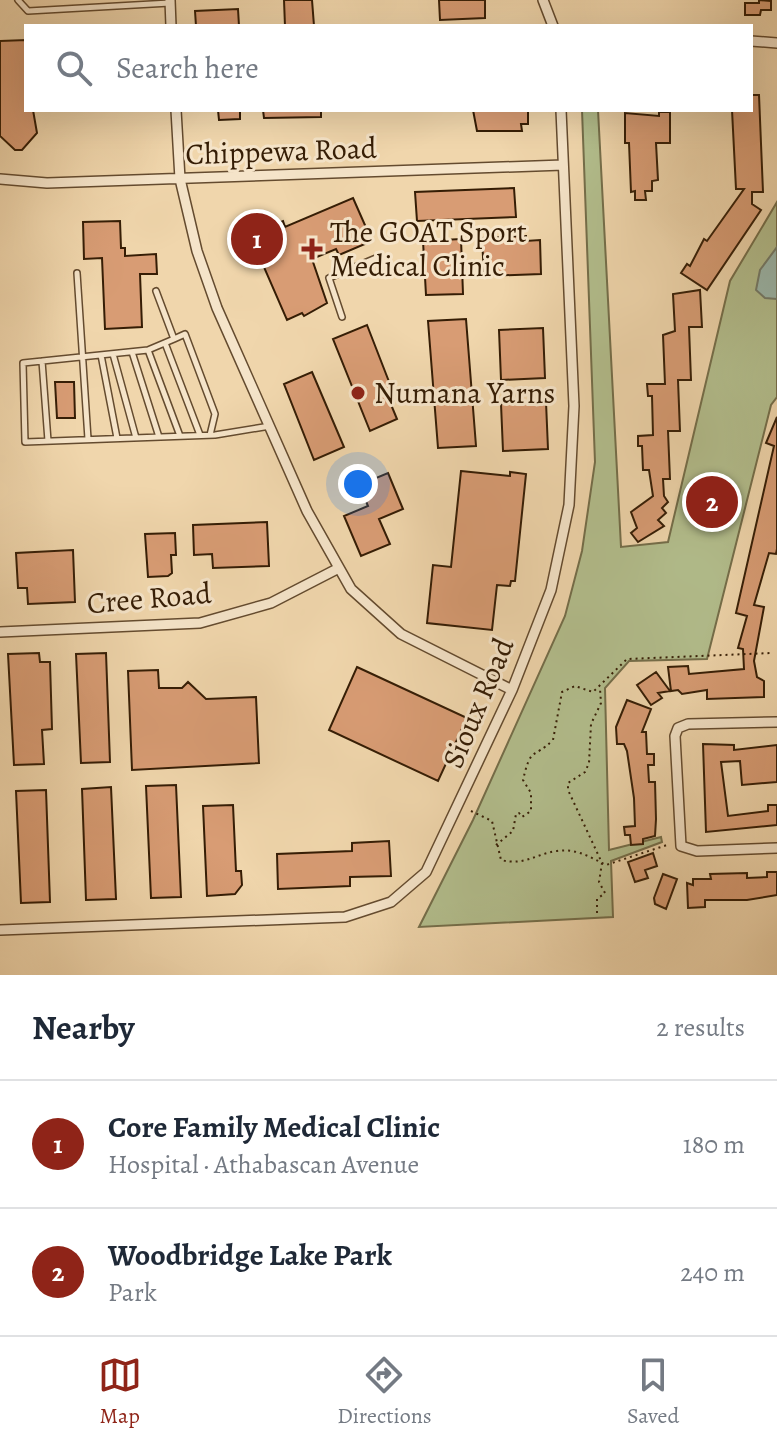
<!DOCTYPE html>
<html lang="en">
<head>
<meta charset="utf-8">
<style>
  :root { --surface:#fff; --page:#f2f2f3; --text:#1f2937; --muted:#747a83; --line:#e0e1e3; --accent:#8f2418 }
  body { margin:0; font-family:Alegreya,serif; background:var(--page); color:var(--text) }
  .you { position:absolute; left:358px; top:484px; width:28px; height:28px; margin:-20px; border:6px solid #fff; border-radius:50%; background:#1a73e8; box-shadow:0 0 0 12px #1a73e833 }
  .badge { display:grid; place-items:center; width:52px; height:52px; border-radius:50%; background:var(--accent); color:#fff; font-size:26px; font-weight:700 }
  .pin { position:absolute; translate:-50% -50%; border:4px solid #fff; box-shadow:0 2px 8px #0006 }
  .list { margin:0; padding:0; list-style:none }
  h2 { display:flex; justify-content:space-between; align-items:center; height:104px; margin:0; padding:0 32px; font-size:34px }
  h2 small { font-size:26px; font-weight:400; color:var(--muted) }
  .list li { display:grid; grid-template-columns:52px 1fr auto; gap:24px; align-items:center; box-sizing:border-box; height:128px; padding:0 32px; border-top:2px solid var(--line) }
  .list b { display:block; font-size:30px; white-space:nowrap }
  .list p { margin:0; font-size:26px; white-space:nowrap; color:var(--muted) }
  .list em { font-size:26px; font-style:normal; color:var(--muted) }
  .icon { flex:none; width:44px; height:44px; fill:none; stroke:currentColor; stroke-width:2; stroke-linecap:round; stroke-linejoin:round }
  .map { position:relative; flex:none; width:777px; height:975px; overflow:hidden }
  .search { position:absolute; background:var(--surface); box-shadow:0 8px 32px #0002; left:24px; right:24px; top:24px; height:88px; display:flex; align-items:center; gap:20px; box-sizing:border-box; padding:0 28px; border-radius:0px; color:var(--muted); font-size:30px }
  .sheet { height:360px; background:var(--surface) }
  nav { display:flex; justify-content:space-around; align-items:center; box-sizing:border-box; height:112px; border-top:2px solid var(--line); background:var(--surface); font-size:22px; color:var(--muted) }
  nav a { display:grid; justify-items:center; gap:4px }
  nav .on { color:var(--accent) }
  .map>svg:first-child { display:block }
  .green { fill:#b3bf8e; stroke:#746e4a; stroke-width:2 }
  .water { fill:#9ab9ae; stroke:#727b6a; stroke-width:2 }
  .building { fill:#d89c74; stroke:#351d05; stroke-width:2 }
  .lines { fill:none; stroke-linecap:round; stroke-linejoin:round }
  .lane-casing { stroke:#644b2f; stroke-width:8 }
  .street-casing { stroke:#644b2f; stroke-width:12 }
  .path { stroke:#351d05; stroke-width:2; stroke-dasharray:2 4; stroke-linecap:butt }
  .lane { stroke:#f5e4c9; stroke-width:5 }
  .street { stroke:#f5e4c9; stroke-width:9 }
  .poi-dot { fill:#8f2418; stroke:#f5e4c9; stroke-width:3 }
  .labels { text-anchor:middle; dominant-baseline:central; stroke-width:6; stroke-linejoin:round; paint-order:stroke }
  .street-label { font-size:30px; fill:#351d05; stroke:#f5e4c9 }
  .poi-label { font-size:30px; fill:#351d05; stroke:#f5e4c9; text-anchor:start }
</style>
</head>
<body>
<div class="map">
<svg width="777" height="975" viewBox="0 0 777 975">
  <rect width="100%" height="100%" fill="#f0d6ac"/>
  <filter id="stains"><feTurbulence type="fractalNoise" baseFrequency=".0025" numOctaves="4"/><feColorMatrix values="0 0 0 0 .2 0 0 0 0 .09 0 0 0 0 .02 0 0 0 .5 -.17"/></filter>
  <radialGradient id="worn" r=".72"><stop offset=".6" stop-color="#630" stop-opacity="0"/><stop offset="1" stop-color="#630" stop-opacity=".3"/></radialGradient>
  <path class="green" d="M582 110H598L621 547 668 542 730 281 777 202V397L771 405 707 659 629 661 605 688 609 850 661 837 662 842 611 861 613 917 419 927 473 820 565 616 582 551 595 462Z"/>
  <path class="water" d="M777 247V299L765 298 756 290 760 270Z"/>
  <path class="building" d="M284 0H312L314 26H285Z
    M439 0H485V18L440 20Z
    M759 0 771 1V10H761L760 15H745V3H759Z
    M238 9 239 26H196L195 11Z
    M26 40V110H33L37 133 22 150H15L0 136V41Z
    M751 95H759L763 192H752V204L761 210 707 290 681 273 687 264 690 266 704 239 707 241 744 189H736L732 110H751Z
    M218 110H240V119L219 120Z
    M263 110H321V117L264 118Z
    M473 110H528V124H521L522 131H477Z
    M659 112H670V143H656L658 180 652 181V191H645L646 200H635V191L631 192 629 143H625V113L659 116Z
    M514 188 516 217 417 221 415 192Z
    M353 198 372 241 339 255 336 249 312 259 327 303 304 316 302 313 287 320 250 235 283 221 285 227Z
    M120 221 121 248H125V256L156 254 157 274H140L142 327 105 329 102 258 84 259 83 222Z
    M526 236V241L540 240 541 274 484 276 482 238Z
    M461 239 463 294 426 295 423 241Z
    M700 290 702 327H689L691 380H678L680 431H668L670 479H663L664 496 668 502 662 508 666 513 658 520 664 526 638 542 631 533 637 528 631 512 653 496 649 470H643L642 446H638V436L653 435 652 396H648L647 384H665L663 335 675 331 673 294Z
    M466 319 476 446 438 448 428 321Z
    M367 325 393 392 387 395 397 419 370 431 333 339Z
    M543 328 545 378 501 380 499 330Z
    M312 372 344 447 314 460 284 384Z
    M55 382H74L75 418H57Z
    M546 402 548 449 503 451 501 404Z
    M777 417V549L776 554 769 553 754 605 764 607 754 661 757 677 764 681V697L707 699V690L682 694 678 690 671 691 668 667 688 666 689 674 744 669 743 649 738 648 747 616 736 613 774 446 766 443Z
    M461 471 510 476V472L526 474 515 581H511L510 586 497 585 492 630 427 623 433 565 451 567Z
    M388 473 403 509 379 519 390 544 361 556 344 516 368 506 359 485Z
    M267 522 269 566 213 568 212 554 194 555 193 525Z
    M175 533 176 555H171L172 573 168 576 148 577 145 534Z
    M73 550 75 602 28 604 27 588H18L16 553Z
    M39 653 40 662H50L52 729 42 730 44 764 14 765 8 654Z
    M106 653 110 762 81 763 76 654Z
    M357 667 467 718 438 781 329 730Z
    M158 670 159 688H182L188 682 206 699 256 697 259 763 132 770 128 671Z
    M656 672 670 691 658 693 662 698 651 705 637 685Z
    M627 700 651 709 642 732H646L647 754H654V765H648L649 782H655L656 819 655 836 643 839V844L631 845 630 835H625L624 827 635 826 634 798 627 751 624 744H617L616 727Z
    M703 744 734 745V750L777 745V782L742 785 740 761 721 762 728 816 768 811V805H777V825L706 832Z
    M176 785 181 897 151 898 146 786Z
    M111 787 116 899 86 900 82 789Z
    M46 790 50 902 21 903 16 791Z
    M233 805 236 871H241L242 885 235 894 207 896 203 806Z
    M389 841 391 876 350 877V886L278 889 277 854 352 851V843Z
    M653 853 657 866 645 870 648 878 635 882 628 862Z
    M767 872H777V895L747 900H705V907L688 908 687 883 693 885V879H711L710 874 747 873V878L767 877Z
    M663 874 677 879 666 909 655 904 654 898Z"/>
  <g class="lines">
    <g class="lane-casing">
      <path id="lane" d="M18 0 28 11 170 3
        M77 273 88 439
        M156 291 174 339 185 334 215 414 210 435
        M342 317 329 278 376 258
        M174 339 148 350 23 363 25 442 215 435 270 426
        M165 343 200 435
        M148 350 180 436
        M132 352 159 437
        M113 354 136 438
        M101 355 117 438
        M42 361 48 441"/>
    </g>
    <g class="street-casing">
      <path id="street" d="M170 0 171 26
        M543 0 553 26
        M751 41 777 43
        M176 110 180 179 197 251 217 308 307 511 351 589 401 634 512 690
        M0 179 47 183 563 165
        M0 632 200 623 271 603 339 568
        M777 722 688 724 678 728 675 736 681 846 697 851 777 848
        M0 930 345 917 391 902 426 872 512 690 551 590 569 505 574 406 561 110"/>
    </g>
    <path class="path" d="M471 811 492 821 501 860C525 866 535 854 557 851 576 848 590 857 606 865L667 845
      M496 845 513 831 516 814 519 813 522 817 531 811V793L523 780C531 746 532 760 553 740L562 692 575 686 593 692 627 659 772 653
      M597 913V899L605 893 599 882 602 863 568 790V783L585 772 589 763 591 724 601 703 600 689"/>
    <use href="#lane" class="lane"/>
    <use href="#street" class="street"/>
  </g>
  <g class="poi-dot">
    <path d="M308 237h8v8h8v8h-8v8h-8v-8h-8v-8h8z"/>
    <circle cx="358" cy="393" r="8"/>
  </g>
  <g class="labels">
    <g class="street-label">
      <text transform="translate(281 151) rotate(-2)">Chippewa Road</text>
      <text transform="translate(149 598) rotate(-5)">Cree Road</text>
      <text transform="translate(478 703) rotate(-67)">Sioux Road</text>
    </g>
    <g class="poi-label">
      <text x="330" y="232">The GOAT Sport<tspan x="330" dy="34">Medical Clinic</tspan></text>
      <text x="374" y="393">Numana Yarns</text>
    </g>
  </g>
  <rect width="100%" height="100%" filter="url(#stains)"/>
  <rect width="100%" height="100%" fill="url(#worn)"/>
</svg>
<div class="you"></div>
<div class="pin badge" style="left:257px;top:239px">1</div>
<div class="pin badge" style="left:712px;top:502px">2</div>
<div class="search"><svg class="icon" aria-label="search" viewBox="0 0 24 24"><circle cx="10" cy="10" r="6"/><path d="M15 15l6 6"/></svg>Search here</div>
</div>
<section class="sheet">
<h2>Nearby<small>2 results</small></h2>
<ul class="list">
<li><span class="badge">1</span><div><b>Core Family Medical Clinic</b><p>Hospital · Athabascan Avenue</p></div><em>180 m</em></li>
<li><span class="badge">2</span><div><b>Woodbridge Lake Park</b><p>Park</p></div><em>240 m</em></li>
</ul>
</section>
<nav>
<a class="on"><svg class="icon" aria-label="map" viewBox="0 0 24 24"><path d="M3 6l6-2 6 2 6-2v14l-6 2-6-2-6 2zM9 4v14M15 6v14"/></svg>Map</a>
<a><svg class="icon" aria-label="directions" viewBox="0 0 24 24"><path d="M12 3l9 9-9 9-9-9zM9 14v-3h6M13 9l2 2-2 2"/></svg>Directions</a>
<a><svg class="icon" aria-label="saved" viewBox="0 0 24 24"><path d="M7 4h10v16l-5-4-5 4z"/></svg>Saved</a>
</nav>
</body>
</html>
